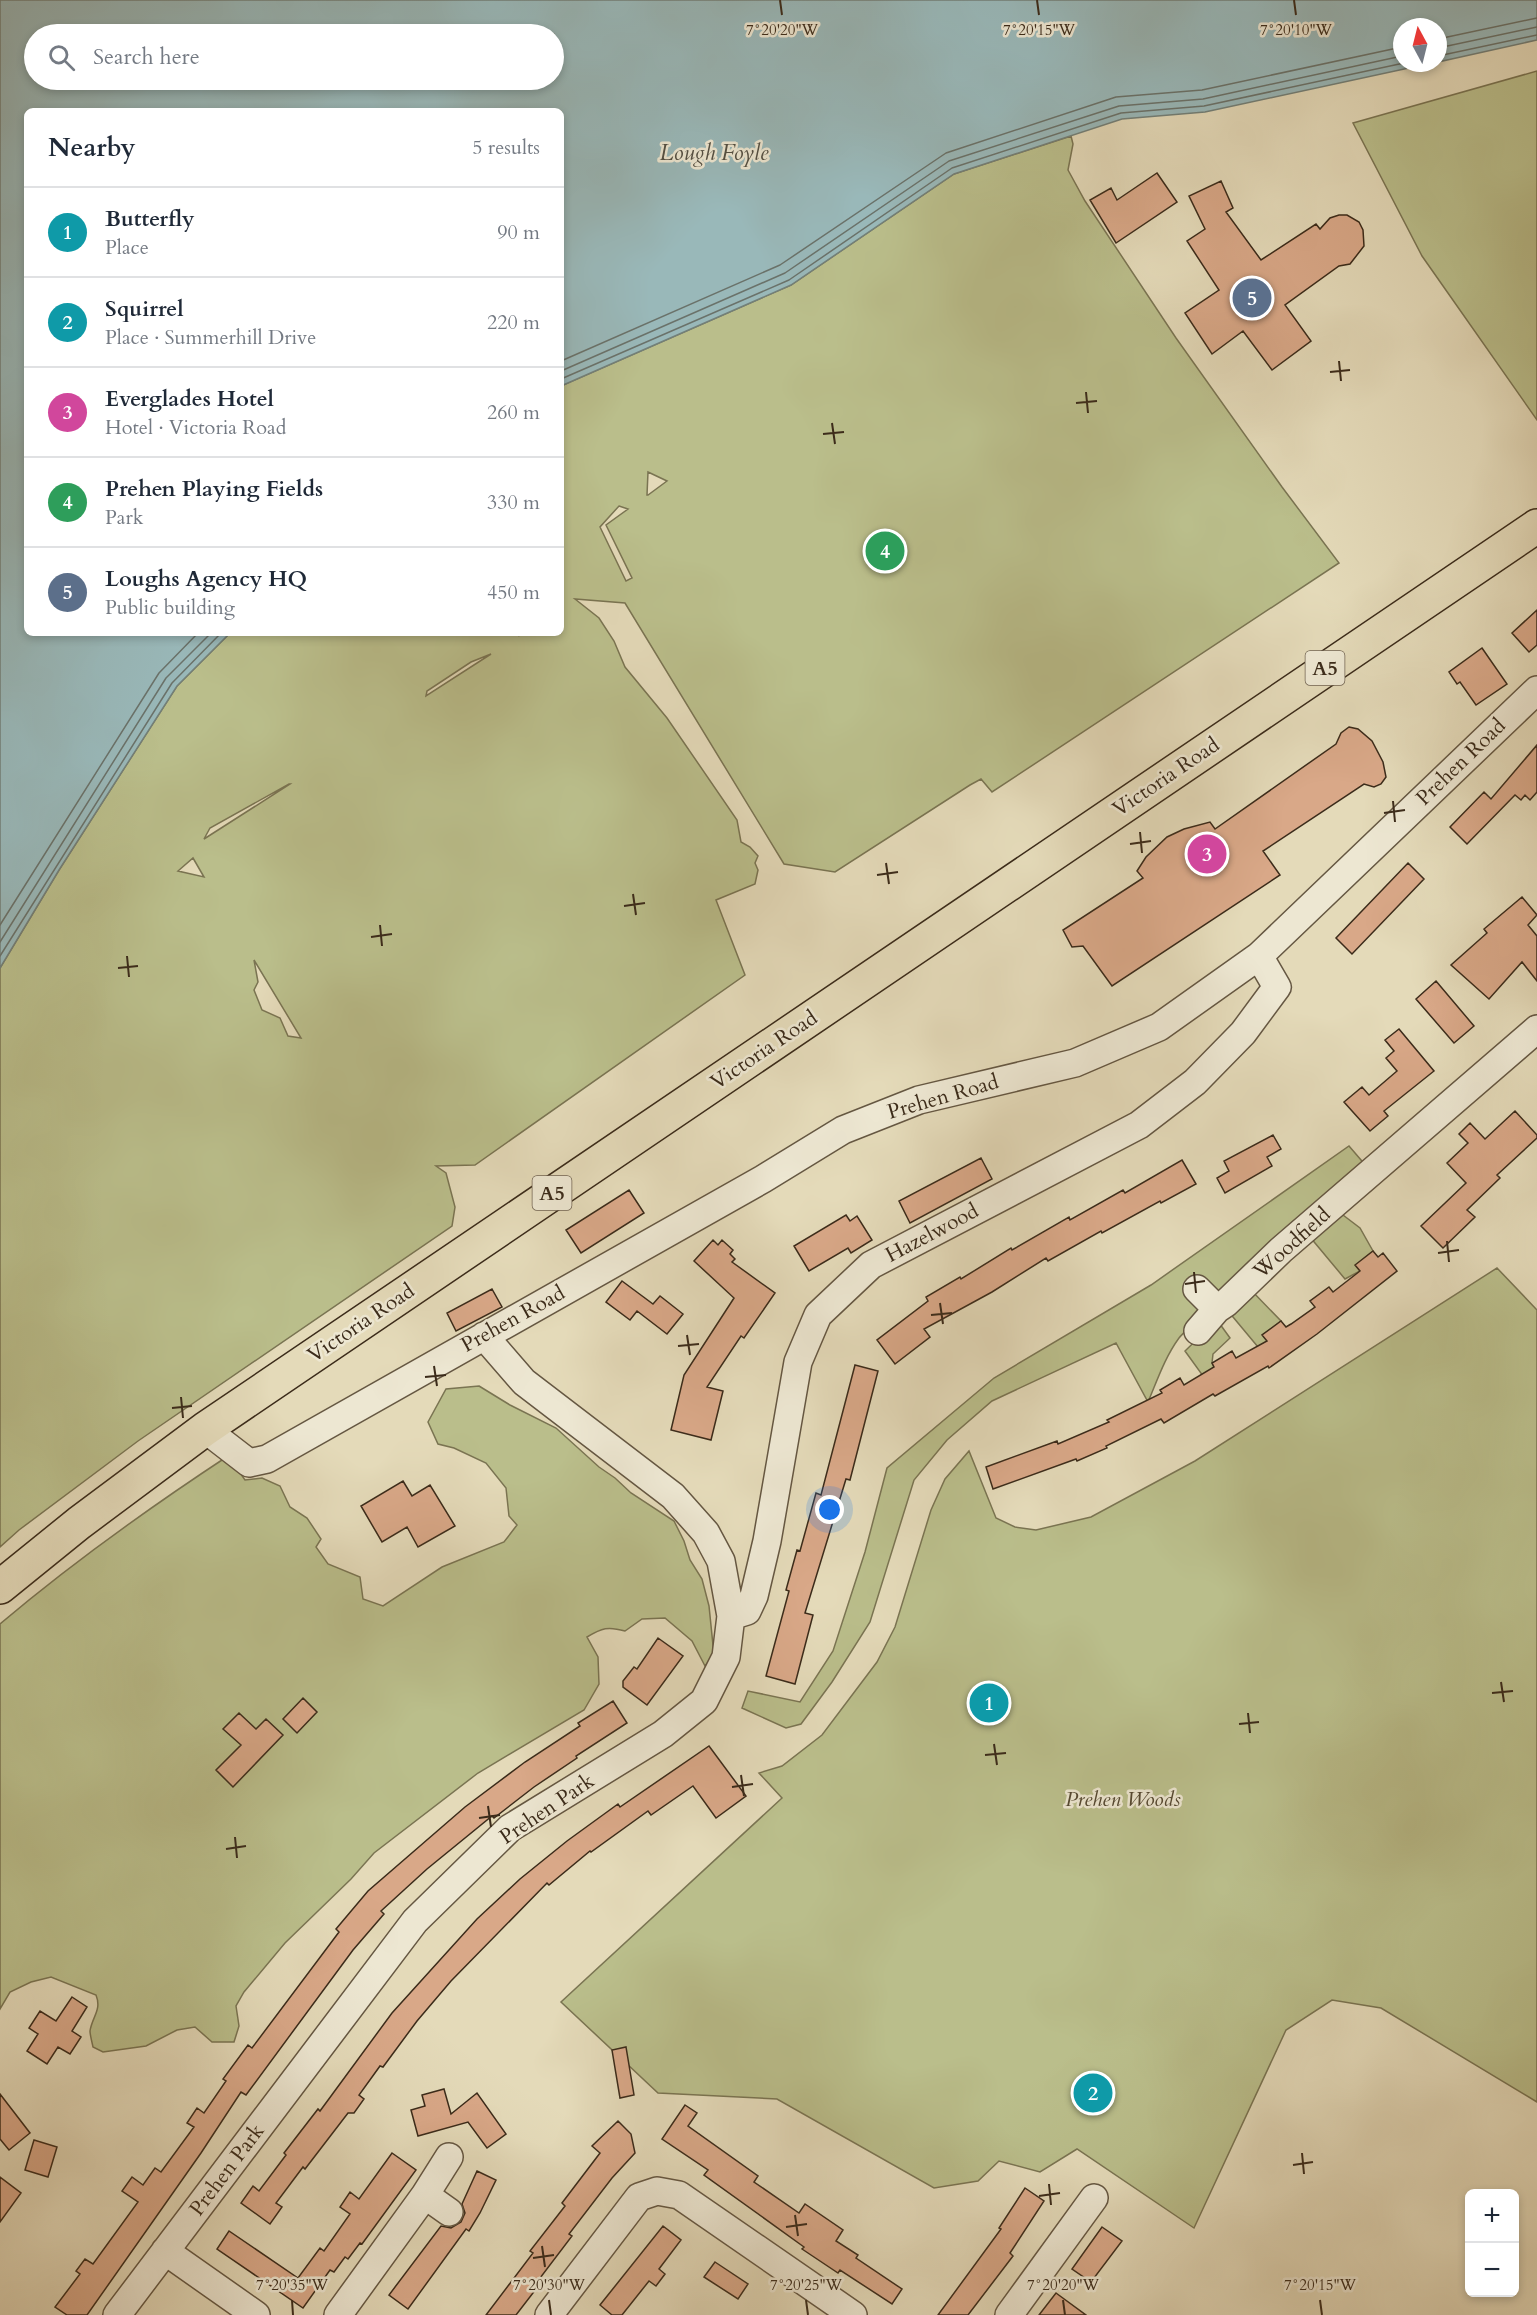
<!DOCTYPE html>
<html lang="en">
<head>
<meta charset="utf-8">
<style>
  :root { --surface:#fff; --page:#f2f2f3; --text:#1f2937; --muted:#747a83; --line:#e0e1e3; --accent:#0b8043 }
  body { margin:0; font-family:Cardo,serif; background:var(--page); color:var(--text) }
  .controls { position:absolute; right:18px; bottom:18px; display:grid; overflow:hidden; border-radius:9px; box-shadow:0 3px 9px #0003 }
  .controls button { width:54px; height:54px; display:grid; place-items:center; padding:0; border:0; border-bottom:2px solid var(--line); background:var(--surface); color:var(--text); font:30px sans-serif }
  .compass { position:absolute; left:1393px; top:18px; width:54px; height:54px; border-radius:50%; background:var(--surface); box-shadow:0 3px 9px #0003; rotate:353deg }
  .you { position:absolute; left:830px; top:1510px; width:21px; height:21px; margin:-15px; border:4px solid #fff; border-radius:50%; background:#1a73e8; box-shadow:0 0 0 9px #1a73e833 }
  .badge { display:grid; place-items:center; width:39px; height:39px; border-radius:50%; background:var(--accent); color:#fff; font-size:20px; font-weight:700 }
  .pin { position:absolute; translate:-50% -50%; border:3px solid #fff; box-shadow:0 2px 6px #0006 }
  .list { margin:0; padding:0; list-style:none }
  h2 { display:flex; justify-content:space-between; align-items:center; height:78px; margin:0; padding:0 24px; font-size:26px }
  h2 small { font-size:20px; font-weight:400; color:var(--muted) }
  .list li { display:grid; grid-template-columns:39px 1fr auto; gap:18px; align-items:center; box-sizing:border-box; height:90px; padding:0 24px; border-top:2px solid var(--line) }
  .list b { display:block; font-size:22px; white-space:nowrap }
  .list p { margin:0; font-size:20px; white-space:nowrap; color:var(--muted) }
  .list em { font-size:20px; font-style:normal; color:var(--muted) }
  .icon { flex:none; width:33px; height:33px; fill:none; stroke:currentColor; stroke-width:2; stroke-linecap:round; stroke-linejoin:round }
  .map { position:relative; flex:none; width:1537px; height:2315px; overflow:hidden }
  .search { position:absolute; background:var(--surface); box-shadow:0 3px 9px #0003; left:24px; top:24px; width:540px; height:66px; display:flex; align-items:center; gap:15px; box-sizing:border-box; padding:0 21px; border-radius:33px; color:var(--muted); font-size:22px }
  .panel { position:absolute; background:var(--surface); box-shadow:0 3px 9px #0003; left:24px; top:108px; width:540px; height:528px; border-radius:9px }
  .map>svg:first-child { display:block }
  .green { fill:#babe8b; stroke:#7a7452; stroke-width:1.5; fill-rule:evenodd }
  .water { fill:#99b8b9; stroke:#738079; stroke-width:1.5; fill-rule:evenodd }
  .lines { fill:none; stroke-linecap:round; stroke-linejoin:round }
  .shore { stroke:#6a726a; stroke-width:1.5 }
  .building { fill:#d9a888; stroke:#3b2b1a; stroke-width:1.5 }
  .minor-casing { stroke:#655742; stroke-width:30 }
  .highway-casing { stroke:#3b2b1a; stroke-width:36 }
  .minor { stroke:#ede7d2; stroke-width:27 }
  .highway { stroke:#e4dab9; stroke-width:33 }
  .ticks { fill:none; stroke:#3b2b1a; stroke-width:2 }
  .labels { text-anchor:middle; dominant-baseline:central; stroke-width:5; stroke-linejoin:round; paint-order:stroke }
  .shield { fill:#ede7d2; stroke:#706351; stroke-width:1.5 }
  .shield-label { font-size:20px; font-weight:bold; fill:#3b2b1a }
  .street-label { font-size:21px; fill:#3b2b1a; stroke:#ede7d2 }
  .park-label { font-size:21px; font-style:italic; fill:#544831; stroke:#ede7d2 }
  .water-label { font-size:22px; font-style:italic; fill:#524e42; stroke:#ede7d2 }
  .ticks-label { font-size:15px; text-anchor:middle; fill:#3b2b1a; stroke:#ede7d2; stroke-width:5; stroke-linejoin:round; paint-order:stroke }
</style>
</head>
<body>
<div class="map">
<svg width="1537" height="2315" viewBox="0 0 1537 2315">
  <rect width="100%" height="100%" fill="#e4dab9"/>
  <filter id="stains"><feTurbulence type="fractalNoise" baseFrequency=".00333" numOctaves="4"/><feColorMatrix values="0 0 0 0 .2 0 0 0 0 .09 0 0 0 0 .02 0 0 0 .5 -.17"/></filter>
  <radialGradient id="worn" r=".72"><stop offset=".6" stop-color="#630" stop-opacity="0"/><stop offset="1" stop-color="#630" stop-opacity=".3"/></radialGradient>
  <path class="green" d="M1537 71V420L1422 256 1353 123Z
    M1071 136 1073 144 1068 170 1085 201 1176 338 1282 487 1339 563 992 792 981 779 970 785 835 872 784 864 625 603 575 599 599 618 614 641 625 667 667 718 737 820 741 842 750 847 758 856 755 863 758 870 755 884 716 900 745 975 475 1165 436 1166 446 1173 455 1207 452 1226 138 1441 19 1530 0 1547V968L59 870 177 686 230 633H521L520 635 524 633H561L563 385 791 285 954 174ZM648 472 667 481 648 495H647ZM619 506 628 509 606 525 632 578 626 581 600 527ZM491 654 426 696 427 691 471 662ZM289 784H290L204 839 210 828ZM193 858 204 877 178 871ZM254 960 301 1038 288 1036 280 1018 262 1010 254 990 258 982Z
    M1349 1146 1367 1167 1200 1308C1199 1322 1187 1328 1179 1338 1165 1357 1157 1381 1148 1402L1116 1343 992 1401 947 1440 914 1480 870 1622 832 1682 801 1724 786 1728 742 1708 748 1691 800 1702 833 1651 865 1552 887 1468 994 1378 1151 1285Z
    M1339 1212 1360 1228 1373 1251 1356 1265 1360 1271 1345 1279 1310 1237Z
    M1497 1268 1537 1310V2102L1381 2008 1332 2000 1286 2030 1194 2228 1077 2149 1040 2172 999 2161 978 2181 934 2188 777 2099 658 2093 561 2002 782 1798 759 1773 782 1766 822 1735 877 1662 895 1627 931 1510 945 1479 969 1451 996 1518 1015 1527 1036 1530 1091 1517 1195 1461Z
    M1250 1289 1281 1321 1263 1335 1267 1341 1258 1347 1228 1311Z
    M1217 1320 1230 1338 1213 1354 1212 1363 1214 1367 1203 1376 1185 1351Z
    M479 1386 510 1405 556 1428 599 1467 615 1478 631 1493 674 1521 684 1541 690 1560 702 1579 709 1606 714 1655 705 1666 692 1641 665 1618 642 1619 625 1631C608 1626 602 1628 587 1637L598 1657 599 1684 584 1710 478 1773 374 1853 351 1879 285 1943 244 1992 236 2006 239 2026 234 2042H212L195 2027 177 2030 146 2046 103 2052 93 2047C92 2042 90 2035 90 2031 92 2017 102 2010 96 1995L51 1977 31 1982 10 1992 0 2009V1624C72 1563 149 1508 228 1456L245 1480 262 1478 280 1486 290 1507 307 1518 321 1539 316 1547 328 1564 360 1577 363 1599 383 1606 442 1567 504 1542 517 1525 509 1516 506 1488 486 1463 454 1448 438 1444 428 1422 446 1389Z"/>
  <path class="water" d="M0 0H1537V40L1438 62V27H1402V63H1432L1205 112 1122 119 954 174 791 285 561 386V111H27V633H230L177 686 59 870 0 968ZM34 34H554V80H34Z"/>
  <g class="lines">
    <path class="shore" d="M1438 39 1537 18
      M1438 48 1537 27
      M1438 56 1537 35
      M561 361 780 265 946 153 1116 97 1202 90 1402 47
      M561 371 785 273 949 161 1119 106 1203 99 1402 56
      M561 379 789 280 952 168 1121 113 1204 106 1404 63
      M0 925 159 673 198 633
      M0 942 166 678 211 633
      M0 956 172 683 221 633"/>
  </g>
  <path class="building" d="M1157 173 1177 202 1116 243 1090 200 1111 188 1117 200Z
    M1221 181 1233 208 1226 212 1261 260 1316 224 1320 229 1330 218 1339 215H1347L1359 222 1363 230 1364 246 1350 264 1339 266 1285 305 1311 341 1272 370 1243 331 1212 354 1185 313 1219 290 1187 241 1205 229 1189 196Z
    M1537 610V645L1529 652 1512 633Z
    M1482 648 1507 684 1476 705 1460 682 1457 684 1449 672Z
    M1349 727 1358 729 1372 741 1383 762 1386 777 1381 784 1374 787 1364 784 1263 851 1280 875 1112 986 1083 946 1072 947 1063 930 1143 878 1137 871 1146 857 1167 837 1184 829 1210 822 1215 829 1336 744 1341 733Z
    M1537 745V792L1530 800 1525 795 1521 800 1515 795 1467 844 1450 827 1484 792 1491 799Z
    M1408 863 1424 879 1352 954 1336 938Z
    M1522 897 1537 915 1528 925 1537 936V981L1522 962 1489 999 1451 965 1487 933 1484 929Z
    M1436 981 1474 1026 1454 1043 1416 999Z
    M1399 1029 1434 1071 1384 1111 1388 1116 1370 1131 1344 1102 1362 1087 1369 1095 1397 1071 1386 1058 1394 1051 1385 1040Z
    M1515 1111 1537 1135V1138L1497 1175 1500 1178 1467 1210 1475 1217 1443 1248 1421 1226 1466 1183 1447 1163 1468 1143 1459 1134 1470 1123 1485 1139Z
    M1273 1135 1281 1149 1267 1157 1272 1166 1225 1193 1217 1178 1229 1171 1224 1161Z
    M981 1158 992 1179 910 1223 899 1201Z
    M1182 1160 1196 1184 1161 1203 1160 1201 1102 1233 1101 1231 1048 1261 1046 1258 992 1292 924 1329 930 1337 895 1364 877 1340 928 1301 926 1297 960 1277 961 1279 1011 1248 1012 1250 1069 1217 1070 1220 1123 1190 1125 1193Z
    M629 1190 644 1213 581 1253 566 1230Z
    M846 1215 850 1221 857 1216 872 1240 851 1253 848 1248 809 1271 794 1246Z
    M713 1240 718 1245 722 1240 733 1250 730 1254 735 1259 732 1262 775 1293 744 1338 741 1336 707 1387 723 1391 711 1440 671 1430 684 1375 734 1298 694 1261Z
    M1373 1251 1378 1257 1383 1253 1397 1271 1317 1334 1269 1368 1268 1366 1215 1396 1213 1394 1164 1423 1161 1419 1106 1446 1107 1448 1077 1461 1076 1459 993 1489 986 1467 1057 1441 1058 1444 1109 1422 1107 1420 1162 1393 1160 1390 1180 1378 1184 1385 1214 1367 1212 1363 1232 1351 1236 1358 1267 1341 1262 1335 1281 1321 1286 1327 1291 1324 1315 1307 1310 1301 1329 1287 1333 1292 1360 1271 1355 1265Z
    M622 1281 653 1304 660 1296 683 1314 667 1334 637 1311 630 1320 606 1302Z
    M492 1289 502 1307 456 1331 447 1313Z
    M855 1365 878 1371 850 1480 846 1479 805 1613 813 1615 795 1684 766 1676 789 1591 786 1590 797 1550 800 1551 816 1493 821 1495Z
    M403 1481 412 1496 430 1485 455 1526 418 1547 407 1527 382 1542 361 1506Z
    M658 1638 683 1656 647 1705 623 1687V1681L634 1667 637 1669Z
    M303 1698 317 1712 297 1733 283 1719Z
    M613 1701 627 1723 576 1756 577 1758 534 1787 494 1818 492 1816 427 1869 381 1911 384 1914 353 1950 246 2095 241 2092 201 2153 87 2315H67L55 2307 80 2274 76 2271 85 2259 93 2264 138 2202 122 2191 132 2177 143 2185 155 2168 161 2172 194 2127 187 2123 197 2108 204 2113 226 2081 223 2079 248 2045 252 2048 339 1932 336 1929 368 1891 465 1807 525 1762 580 1726 578 1723Z
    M239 1713 256 1729 266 1719 283 1735 233 1787 216 1770 241 1745 223 1729Z
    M709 1746 746 1796 716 1818 693 1786 651 1815 648 1811 591 1852 590 1851 549 1885 547 1883 451 1981 417 2021 383 2067 380 2066 359 2095 364 2099 354 2113H348L305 2169 303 2167 276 2203 282 2207 270 2224 241 2203 253 2186 259 2191 286 2155 284 2153 318 2109 320 2111 392 2013 477 1919 520 1879 567 1841 618 1804 620 1807Z
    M72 1997 87 2007 72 2031 81 2037 70 2054 58 2047 47 2064 27 2051 38 2034 29 2028 40 2011 56 2021Z
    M626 2047 634 2095 620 2098 612 2050Z
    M444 2089 451 2114 477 2093 506 2134 487 2148 468 2122 418 2136 411 2110 425 2106 422 2095Z
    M0 2094 30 2133 9 2150 0 2139Z
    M685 2105 697 2113 688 2126 758 2176 754 2182 799 2213 805 2204 843 2230 836 2241 858 2255 856 2258 902 2289 892 2304 840 2270 838 2273 802 2249 804 2247 704 2175 708 2170 662 2139Z
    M618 2121 631 2134 635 2153 612 2178 569 2234 572 2236 540 2278 543 2280 516 2315H486L533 2253 530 2251 565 2206 562 2203 600 2153 592 2146Z
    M34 2140 57 2147 48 2177 25 2170Z
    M392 2153 416 2170 362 2244 360 2243 348 2259 345 2257 334 2272 330 2270 303 2308 217 2249 229 2231 298 2278 320 2248 324 2251 350 2214 340 2207 350 2192 359 2199Z
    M477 2171 496 2180 480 2213 469 2231 466 2229 408 2309 389 2295 441 2226 451 2228 461 2222 465 2213 462 2204Z
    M0 2177 21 2193 0 2222Z
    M1025 2188 1044 2201 1010 2253 1013 2256 968 2315H938L1001 2229 999 2228Z
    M663 2226 681 2240 659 2269 665 2274 656 2286 649 2281 622 2315H612L600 2305Z
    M1102 2227 1122 2241 1091 2282 1072 2269Z
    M715 2262 748 2284 738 2299 704 2277Z
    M1056 2293 1086 2315H1039Z"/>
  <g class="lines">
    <g class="minor-casing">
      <path id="minor" d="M1197 1289 1217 1309
        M1198 1331 1217 1309 1226 1303 1281 1250 1537 1029
        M205 1429 249 1463 267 1459 763 1179 843 1130 919 1100 1075 1063 1159 1027 1259 956 1537 690
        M731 1616 747 1611 754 1596 767 1541 798 1362 818 1315 871 1265 1139 1125 1195 1082 1243 1033 1277 987 1259 956
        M425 2195 449 2212
        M165 2251 256 2315
        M117 2315 415 1921 510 1828 663 1734 704 1701 726 1657 731 1616 721 1561 706 1533 673 1496 524 1382 484 1336
        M338 2315 425 2195 449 2157
        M549 2315 639 2197 657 2191 679 2195 853 2315
        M1009 2315 1094 2198"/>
    </g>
    <g class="highway-casing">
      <path id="highway" d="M0 1587 79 1523 205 1429 1537 526"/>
    </g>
    <use href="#minor" class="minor"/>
    <use href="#highway" class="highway"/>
  </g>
  <path class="ticks" d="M780 0 782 15M1037 0 1039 15M1294 0 1296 15M1339 361 1341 381M1330 372 1350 370M1086 392 1088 413M1076 403 1097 401M832 423 835 444M823 434 844 432M1393 801 1395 822M1384 813 1405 810M1140 832 1142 853M1130 844 1151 841M886 863 889 884M877 875 898 872M633 894 636 915M624 906 645 903M380 925 382 946M371 937 392 934M127 956 129 977M118 968 138 966M1447 1241 1449 1262M1438 1253 1459 1250M1194 1272 1196 1293M1185 1284 1205 1281M940 1303 943 1324M931 1315 952 1313M687 1335 690 1355M678 1346 699 1344M434 1366 437 1386M425 1377 446 1375M181 1397 183 1418M172 1408 192 1406M1501 1682 1504 1702M1492 1693 1513 1691M1248 1713 1250 1733M1239 1724 1259 1722M994 1744 997 1765M985 1755 1006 1753M741 1775 744 1796M732 1787 753 1784M488 1806 491 1827M479 1818 500 1815M235 1837 237 1858M226 1849 246 1846M1302 2153 1304 2174M1293 2165 1313 2162M1049 2184 1051 2205M1039 2196 1060 2193M795 2215 798 2236M786 2227 807 2224M542 2246 545 2267M533 2258 554 2255M292 2300 293 2315M549 2300 551 2315M806 2300 808 2315M1063 2300 1065 2315M1320 2300 1322 2315"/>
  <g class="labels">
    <g class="shield">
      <rect x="1305.5" y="651" width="39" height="34" rx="4.5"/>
      <rect x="532.5" y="1176" width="39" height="34" rx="4.5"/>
    </g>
    <g class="shield-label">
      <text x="1325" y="668">A5</text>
      <text x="552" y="1193">A5</text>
    </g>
    <g class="street-label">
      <text transform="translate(1461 762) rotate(-44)">Prehen Road</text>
      <text transform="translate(1166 777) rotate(-34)">Victoria Road</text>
      <text transform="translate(764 1050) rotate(-34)">Victoria Road</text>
      <text transform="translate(943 1097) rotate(-16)">Prehen Road</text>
      <text transform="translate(932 1233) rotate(-28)">Hazelwood</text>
      <text transform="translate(1292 1243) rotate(-42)">Woodfield</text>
      <text transform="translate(513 1319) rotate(-29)">Prehen Road</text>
      <text transform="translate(361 1323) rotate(-34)">Victoria Road</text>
      <text transform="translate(547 1809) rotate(-34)">Prehen Park</text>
      <text transform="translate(227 2170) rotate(-53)">Prehen Park</text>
    </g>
    <g class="park-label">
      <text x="1123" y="1799">Prehen Woods</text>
    </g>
    <g class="water-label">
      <text x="714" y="153">Lough Foyle</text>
    </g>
  </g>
  <g class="ticks-label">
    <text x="782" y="35">7°20'20"W</text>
    <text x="1039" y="35">7°20'15"W</text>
    <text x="1296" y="35">7°20'10"W</text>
    <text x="292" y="2290">7°20'35"W</text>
    <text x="549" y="2290">7°20'30"W</text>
    <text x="806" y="2290">7°20'25"W</text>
    <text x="1063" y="2290">7°20'20"W</text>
    <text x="1320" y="2290">7°20'15"W</text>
  </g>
  <rect width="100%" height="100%" filter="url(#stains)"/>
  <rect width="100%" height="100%" fill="url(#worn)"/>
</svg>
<div class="controls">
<button>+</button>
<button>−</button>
</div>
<svg class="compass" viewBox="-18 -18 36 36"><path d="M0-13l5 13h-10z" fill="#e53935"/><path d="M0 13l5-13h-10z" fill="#747a83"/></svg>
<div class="you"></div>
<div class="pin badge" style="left:989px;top:1703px;background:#0f9aa8">1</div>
<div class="pin badge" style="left:1093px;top:2093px;background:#0f9aa8">2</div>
<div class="pin badge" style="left:1207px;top:854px;background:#d1479c">3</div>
<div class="pin badge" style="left:885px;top:551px;background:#2e9e5b">4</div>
<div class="pin badge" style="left:1252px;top:298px;background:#5c6f8a">5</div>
<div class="search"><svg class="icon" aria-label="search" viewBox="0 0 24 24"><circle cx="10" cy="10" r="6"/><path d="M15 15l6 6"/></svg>Search here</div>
<section class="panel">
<h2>Nearby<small>5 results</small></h2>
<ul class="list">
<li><span class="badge" style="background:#0f9aa8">1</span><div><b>Butterfly</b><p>Place</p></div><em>90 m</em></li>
<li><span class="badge" style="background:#0f9aa8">2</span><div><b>Squirrel</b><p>Place · Summerhill Drive</p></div><em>220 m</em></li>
<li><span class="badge" style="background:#d1479c">3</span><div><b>Everglades Hotel</b><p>Hotel · Victoria Road</p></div><em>260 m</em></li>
<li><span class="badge" style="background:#2e9e5b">4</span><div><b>Prehen Playing Fields</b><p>Park</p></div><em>330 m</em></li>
<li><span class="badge" style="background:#5c6f8a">5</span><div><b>Loughs Agency HQ</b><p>Public building</p></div><em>450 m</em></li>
</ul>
</section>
</div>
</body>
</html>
